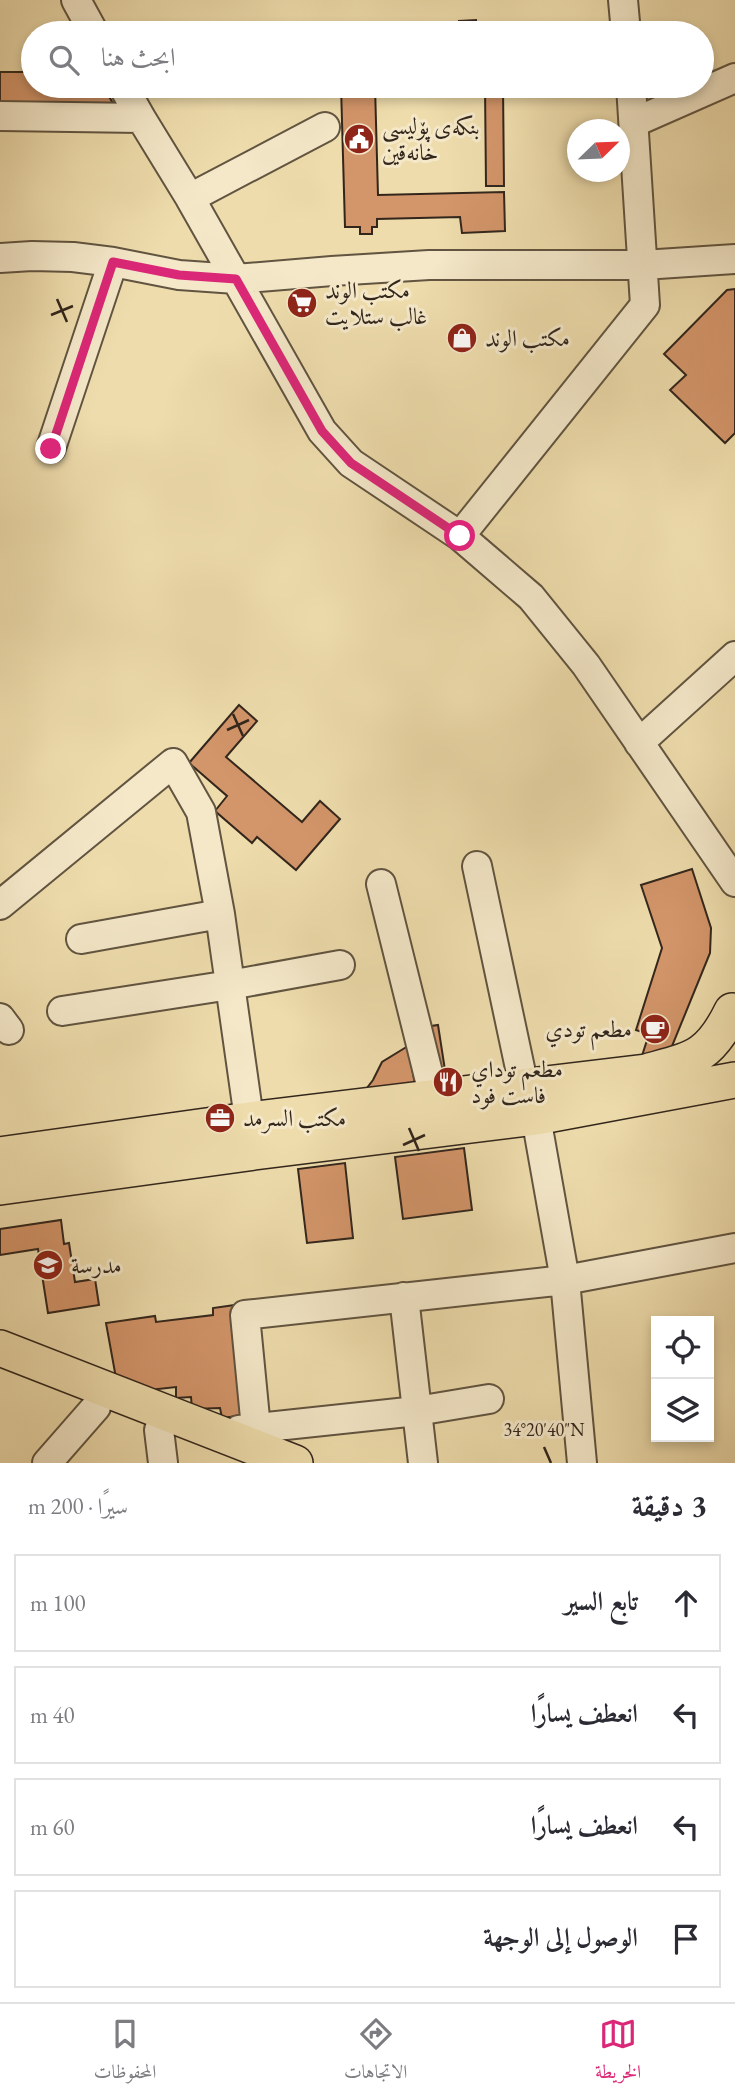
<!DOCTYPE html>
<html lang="ar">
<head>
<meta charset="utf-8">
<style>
  :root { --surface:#fff; --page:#f7f7f7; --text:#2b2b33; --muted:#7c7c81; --line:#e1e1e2; --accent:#db2777 }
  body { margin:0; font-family:"EB Garamond",Amiri,serif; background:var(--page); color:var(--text); direction:rtl }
  .controls { position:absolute; right:21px; bottom:21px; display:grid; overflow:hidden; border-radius:0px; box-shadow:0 4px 10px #0003 }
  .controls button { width:63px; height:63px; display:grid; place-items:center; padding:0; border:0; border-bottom:2px solid var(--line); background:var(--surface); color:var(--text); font:35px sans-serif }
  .compass { position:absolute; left:567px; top:119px; width:63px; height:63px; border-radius:50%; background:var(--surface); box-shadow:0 4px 10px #0003; rotate:67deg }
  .stop { position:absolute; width:21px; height:21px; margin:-16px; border:5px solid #db2777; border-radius:50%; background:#fff }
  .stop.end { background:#db2777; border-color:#fff; box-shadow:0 2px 7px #0008 }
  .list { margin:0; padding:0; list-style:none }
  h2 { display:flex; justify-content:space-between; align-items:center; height:91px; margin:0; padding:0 28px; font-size:30px }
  h2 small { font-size:23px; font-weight:400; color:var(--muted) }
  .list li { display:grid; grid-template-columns:46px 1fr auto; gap:21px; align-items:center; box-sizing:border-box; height:98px; margin:0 14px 14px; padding:0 14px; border:2px solid var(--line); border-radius:0px }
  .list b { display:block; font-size:26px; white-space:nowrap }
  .list em { font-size:23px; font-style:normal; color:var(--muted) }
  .icon { flex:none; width:38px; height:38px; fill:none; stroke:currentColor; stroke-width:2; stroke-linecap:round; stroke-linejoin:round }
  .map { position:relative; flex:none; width:735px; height:1463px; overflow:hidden; direction:ltr }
  .search { position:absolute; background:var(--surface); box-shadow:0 4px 10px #0003; left:21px; right:21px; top:21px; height:77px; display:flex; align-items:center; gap:18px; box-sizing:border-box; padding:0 24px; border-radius:38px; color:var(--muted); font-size:26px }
  .sheet { height:539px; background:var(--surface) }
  nav { display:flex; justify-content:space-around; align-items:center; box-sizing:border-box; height:98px; border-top:2px solid var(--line); background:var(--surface); font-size:19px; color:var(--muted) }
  nav a { display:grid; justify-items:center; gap:4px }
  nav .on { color:var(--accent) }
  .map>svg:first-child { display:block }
  .building { fill:#d3956a; stroke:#32261c; stroke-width:2 }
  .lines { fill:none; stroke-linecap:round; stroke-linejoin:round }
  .minor-casing { stroke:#615440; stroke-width:32 }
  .major-casing { stroke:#32261c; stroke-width:38 }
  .minor { stroke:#f4e8c9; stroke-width:28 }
  .major { stroke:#eedcac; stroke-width:35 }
  .route { stroke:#db2777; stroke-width:9 }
  .ticks { fill:none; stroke:#32261c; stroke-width:2.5 }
  .labels { text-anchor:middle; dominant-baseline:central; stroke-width:6; stroke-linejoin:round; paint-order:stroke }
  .poi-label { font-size:23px; fill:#32261c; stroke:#f4e8c9; text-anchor:start }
  .ticks-label { font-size:18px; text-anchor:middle; fill:#32261c; stroke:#f4e8c9; stroke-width:6; stroke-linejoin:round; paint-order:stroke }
</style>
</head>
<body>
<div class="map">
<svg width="735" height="1463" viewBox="0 0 735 1463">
  <rect width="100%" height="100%" fill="#eedcac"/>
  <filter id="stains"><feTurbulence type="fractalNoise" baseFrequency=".00286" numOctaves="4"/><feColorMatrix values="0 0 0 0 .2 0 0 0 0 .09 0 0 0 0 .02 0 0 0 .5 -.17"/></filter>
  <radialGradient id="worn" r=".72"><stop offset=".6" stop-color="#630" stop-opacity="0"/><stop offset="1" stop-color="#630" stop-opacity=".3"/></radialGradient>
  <path class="building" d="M476 20V33H460L459 21Z
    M0 72H33V86H90V95H108L116 108 0 104Z
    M341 86H375L378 195 504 192 505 231 462 233 460 217 377 219V227H372V234H360V227H345Z
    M485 86H503L504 186H486Z
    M735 289V433L725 443 670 390 686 375 664 354 727 290Z
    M239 705 257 721 226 757 302 822 320 801 340 819 296 870 257 837 252 843 215 811 227 796 189 763Z
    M692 869 711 928 710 953 668 1056 640 1062 649 1034 636 1030 662 948 641 885Z
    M438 1025 447 1083 416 1090 405 1030Z
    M408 1046 416 1090 357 1101 373 1080 382 1062Z
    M464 1148 472 1210 403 1219 395 1157Z
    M345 1163 353 1238 307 1243 298 1169Z
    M61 1220 64 1244 69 1243 75 1282 95 1279 99 1305 48 1313 38 1249 0 1255V1229Z
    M235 1305 245 1415 222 1418 220 1408 192 1409 191 1397 176 1398V1387L149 1390 116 1378 106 1323 155 1316 156 1322 213 1315V1308Z"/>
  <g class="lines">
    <g class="minor-casing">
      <path id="minor" d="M76 0 94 33
        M623 0 626 33
        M123 86 141 118 190 198 322 431 351 463 460 536 531 597 586 665 735 882
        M0 116 141 118
        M635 122 735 78
        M190 198 325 127
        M0 258 32 256 73 257 113 262 179 275 236 279 332 271 429 265H643L735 259
        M51 448 113 262
        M460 536 645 305 631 86
        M639 743 735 656
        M477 866 524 1087
        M381 884 434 1097
        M0 905 173 763 201 812 220 914 252 1140
        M81 939 220 914
        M62 1011 230 985 340 965
        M0 1018 9 1030
        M536 1117 565 1280 582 1463
        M404 1297 423 1463
        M159 1430 163 1463
        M239 1430 417 1411 489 1399
        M258 1449 245 1315 565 1280 735 1248
        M47 1463 96 1407"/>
    </g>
    <g class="major-casing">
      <path id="major" d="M0 1155 249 1120 646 1072C693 1059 709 1058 732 1011
        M0 1187 254 1152 536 1117 735 1080
        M0 1348 295 1463"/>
    </g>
    <use href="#minor" class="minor"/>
    <use href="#major" class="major"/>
  </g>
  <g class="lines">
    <path class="route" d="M51 449 113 262 179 275 236 279 322 431 351 463 460 536"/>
  </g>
  <path class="ticks" d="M57 299 67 322M51 315 73 306M233 714 243 736M227 730 249 720M409 1128 419 1151M403 1145 425 1135M544 1447 551 1463"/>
  <defs>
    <g id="civic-disc" transform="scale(1.575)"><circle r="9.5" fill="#8f2418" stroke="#f4e8c9"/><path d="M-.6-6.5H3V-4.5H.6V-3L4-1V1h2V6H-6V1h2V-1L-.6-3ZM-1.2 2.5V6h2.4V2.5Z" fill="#fff"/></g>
    <g id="supermarket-disc" transform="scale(1.575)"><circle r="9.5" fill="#8f2418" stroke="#f4e8c9"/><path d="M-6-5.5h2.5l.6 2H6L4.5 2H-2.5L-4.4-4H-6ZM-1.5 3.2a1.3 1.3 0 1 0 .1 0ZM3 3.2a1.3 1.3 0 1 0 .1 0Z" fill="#fff"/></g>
    <g id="shop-disc" transform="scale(1.575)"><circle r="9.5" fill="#8f2418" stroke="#f4e8c9"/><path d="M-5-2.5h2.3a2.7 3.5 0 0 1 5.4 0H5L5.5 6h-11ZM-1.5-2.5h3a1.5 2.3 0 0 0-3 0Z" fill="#fff"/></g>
    <g id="cafe-disc" transform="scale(1.575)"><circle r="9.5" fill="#8f2418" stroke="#f4e8c9"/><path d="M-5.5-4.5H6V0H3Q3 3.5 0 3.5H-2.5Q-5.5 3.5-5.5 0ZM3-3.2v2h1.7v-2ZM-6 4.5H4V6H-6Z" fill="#fff"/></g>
    <g id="restaurant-disc" transform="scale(1.575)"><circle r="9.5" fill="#8f2418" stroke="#f4e8c9"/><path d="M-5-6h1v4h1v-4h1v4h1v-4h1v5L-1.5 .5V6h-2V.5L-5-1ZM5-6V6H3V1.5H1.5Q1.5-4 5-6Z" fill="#fff"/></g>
    <g id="office-disc" transform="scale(1.575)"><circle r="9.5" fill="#8f2418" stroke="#f4e8c9"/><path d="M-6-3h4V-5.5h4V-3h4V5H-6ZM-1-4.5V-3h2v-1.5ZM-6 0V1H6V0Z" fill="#fff"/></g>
    <g id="school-disc" transform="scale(1.575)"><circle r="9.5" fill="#8f2418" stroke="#f4e8c9"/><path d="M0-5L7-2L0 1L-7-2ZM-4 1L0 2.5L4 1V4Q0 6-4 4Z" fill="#fff"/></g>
  </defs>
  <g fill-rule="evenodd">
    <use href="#civic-disc" x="359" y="139"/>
    <use href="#supermarket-disc" x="302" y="303"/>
    <use href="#shop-disc" x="462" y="338"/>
    <use href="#cafe-disc" x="655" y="1029"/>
    <use href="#restaurant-disc" x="448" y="1082"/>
    <use href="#office-disc" x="220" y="1118"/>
    <use href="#school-disc" x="48" y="1265"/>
  </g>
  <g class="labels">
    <g class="poi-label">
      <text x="382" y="126">بنکەی پۆلیسی<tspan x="382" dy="26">خانەقین</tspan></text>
      <text x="325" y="290">مكتب الوند<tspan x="325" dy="26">غالب ستلايت</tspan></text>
      <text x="485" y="338">مكتب الوند</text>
      <text x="632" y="1029" text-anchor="end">مطعم تودي</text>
      <text x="471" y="1069">مطعم توداي<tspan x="471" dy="26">فاست فود</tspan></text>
      <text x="243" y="1118">مكتب السرمد</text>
      <text x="71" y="1265">مدرسة</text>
    </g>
  </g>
  <g class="ticks-label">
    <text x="544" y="1436">34°20'40"N</text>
  </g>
  <rect width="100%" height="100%" filter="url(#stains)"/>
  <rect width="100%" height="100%" fill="url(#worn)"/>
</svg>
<div class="controls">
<button><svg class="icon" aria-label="locate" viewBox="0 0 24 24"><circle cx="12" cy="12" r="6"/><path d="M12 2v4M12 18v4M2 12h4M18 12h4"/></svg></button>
<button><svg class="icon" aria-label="layers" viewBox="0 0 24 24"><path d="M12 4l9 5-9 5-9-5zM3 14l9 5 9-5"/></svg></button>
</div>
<svg class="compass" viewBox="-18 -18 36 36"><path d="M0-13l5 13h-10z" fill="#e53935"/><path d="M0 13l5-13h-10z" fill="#7c7c81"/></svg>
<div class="stop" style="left:460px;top:536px"></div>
<div class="stop end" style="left:51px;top:449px"></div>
<div class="search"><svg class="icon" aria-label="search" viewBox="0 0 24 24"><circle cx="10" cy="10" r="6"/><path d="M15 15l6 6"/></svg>ابحث هنا</div>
</div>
<section class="sheet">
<h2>3 دقيقة<small>سيرًا · 200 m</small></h2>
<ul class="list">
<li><svg class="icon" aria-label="ahead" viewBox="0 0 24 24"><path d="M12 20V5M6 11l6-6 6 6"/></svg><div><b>تابع السير</b></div><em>100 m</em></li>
<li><svg class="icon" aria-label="left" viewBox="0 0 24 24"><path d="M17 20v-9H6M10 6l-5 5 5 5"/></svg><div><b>انعطف يسارًا</b></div><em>40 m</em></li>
<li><svg class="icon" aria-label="left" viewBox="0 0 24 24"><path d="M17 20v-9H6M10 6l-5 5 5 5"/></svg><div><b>انعطف يسارًا</b></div><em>60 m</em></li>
<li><svg class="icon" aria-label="arrive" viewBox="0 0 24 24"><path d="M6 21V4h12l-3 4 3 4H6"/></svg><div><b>الوصول إلى الوجهة</b></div></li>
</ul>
</section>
<nav>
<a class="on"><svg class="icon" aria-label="map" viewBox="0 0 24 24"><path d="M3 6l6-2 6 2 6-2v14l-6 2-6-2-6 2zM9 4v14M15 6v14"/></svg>الخريطة</a>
<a><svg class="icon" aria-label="directions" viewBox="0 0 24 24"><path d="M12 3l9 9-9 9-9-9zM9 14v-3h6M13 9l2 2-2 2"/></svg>الاتجاهات</a>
<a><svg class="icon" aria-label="saved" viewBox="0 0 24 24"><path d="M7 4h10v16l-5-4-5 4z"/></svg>المحفوظات</a>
</nav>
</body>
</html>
